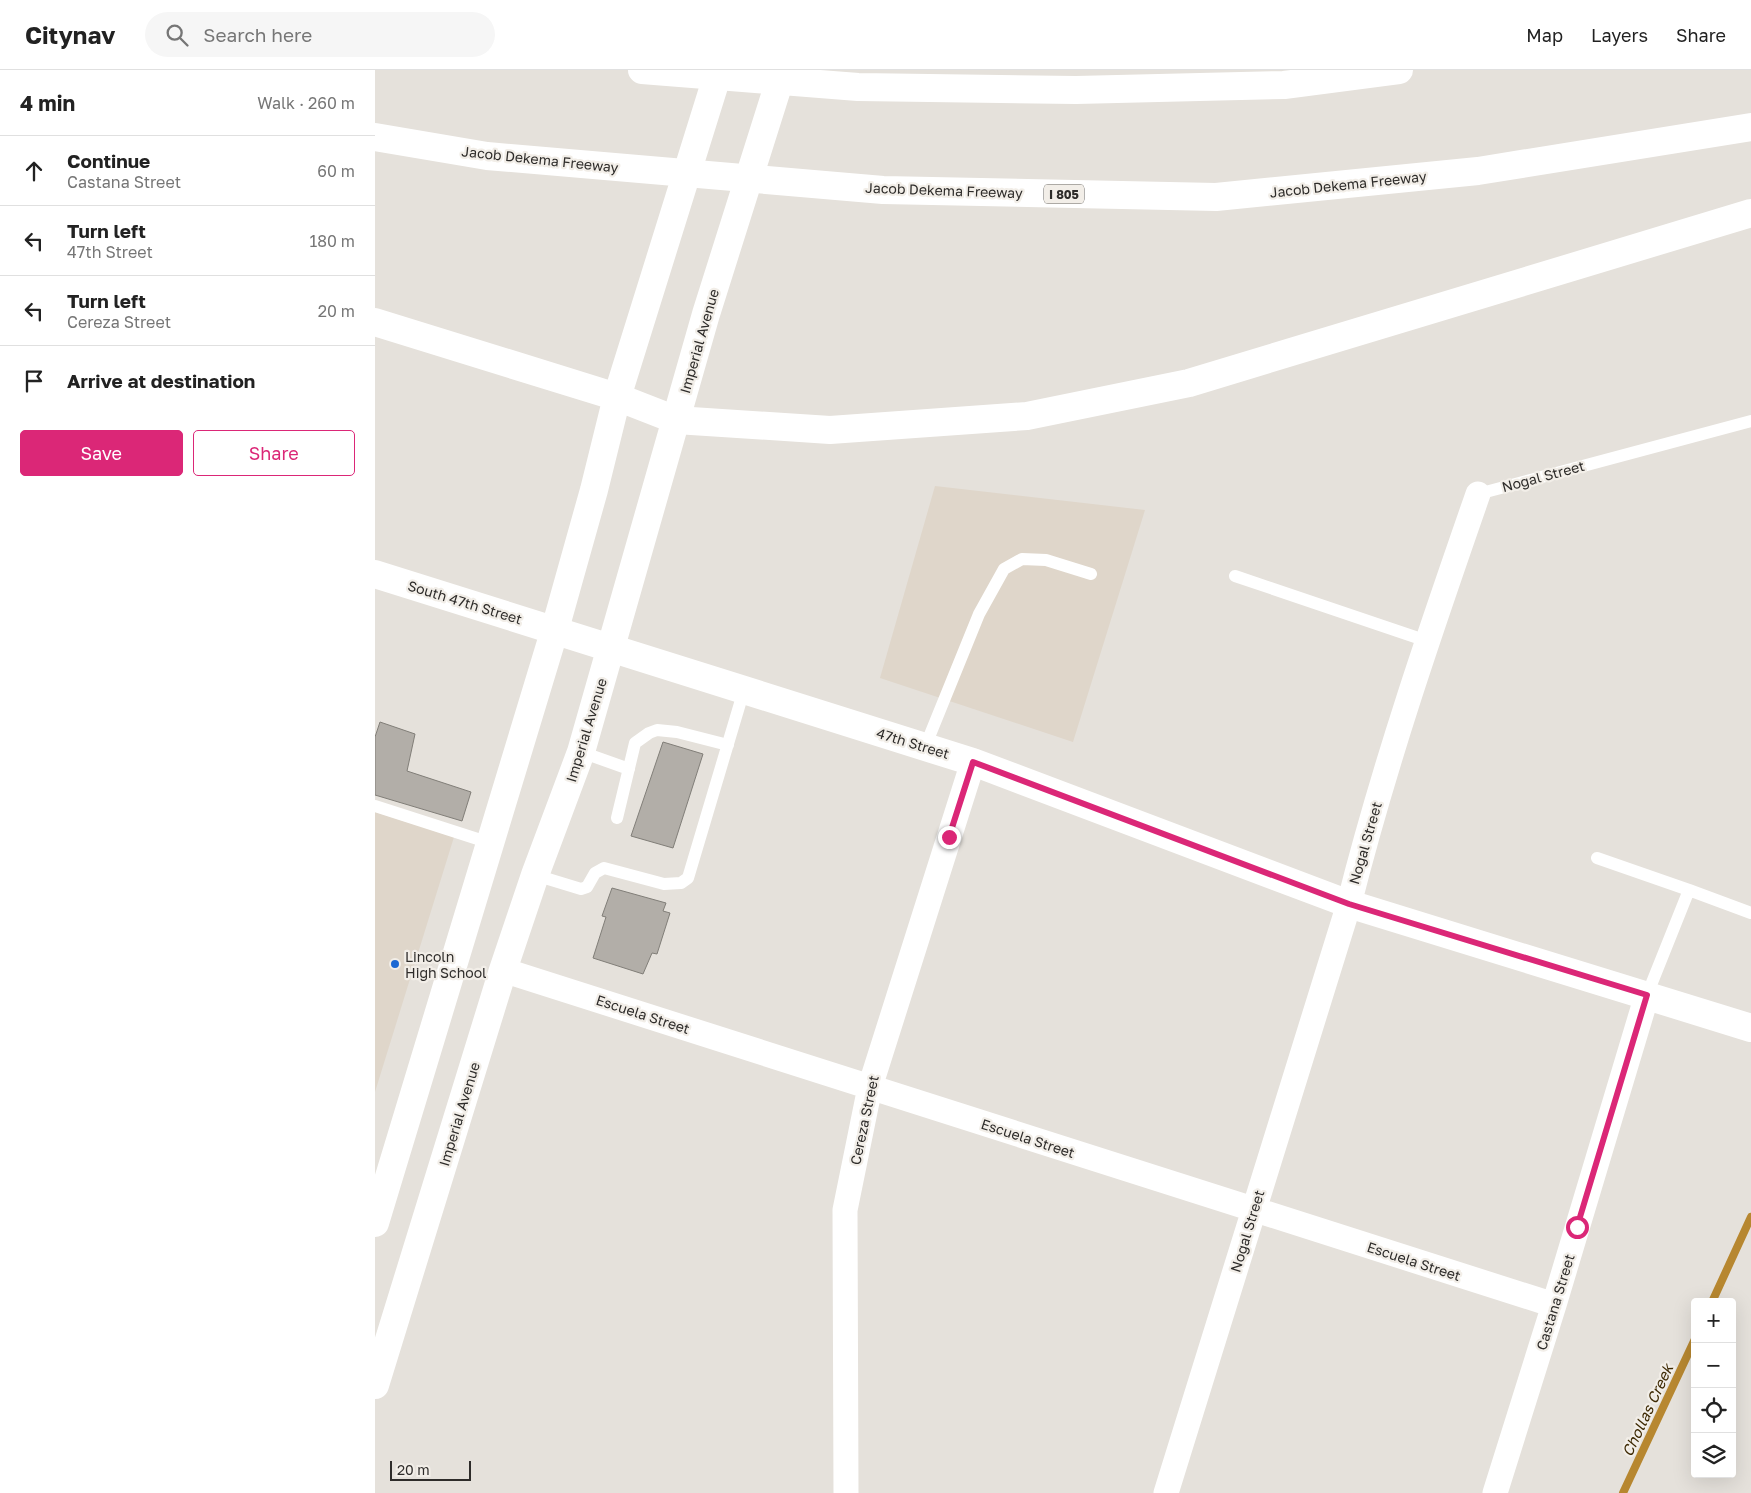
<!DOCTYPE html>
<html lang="en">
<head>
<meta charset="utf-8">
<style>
  :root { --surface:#fff; --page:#f6f6f6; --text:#222; --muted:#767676; --line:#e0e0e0; --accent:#db2777 }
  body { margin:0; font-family:"Golos Text",sans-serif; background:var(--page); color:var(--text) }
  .controls { position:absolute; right:15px; bottom:15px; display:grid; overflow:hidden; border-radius:5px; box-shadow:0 5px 20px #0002 }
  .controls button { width:45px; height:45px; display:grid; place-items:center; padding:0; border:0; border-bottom:1px solid var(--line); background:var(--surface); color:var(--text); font:25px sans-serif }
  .scale { position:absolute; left:15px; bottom:12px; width:81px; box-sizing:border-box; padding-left:5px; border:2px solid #2e2c2a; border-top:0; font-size:14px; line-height:18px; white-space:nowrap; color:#2e2c2a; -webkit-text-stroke:4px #f2eee8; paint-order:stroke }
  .stop { position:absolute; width:15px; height:15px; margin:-11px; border:4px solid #db2777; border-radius:50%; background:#fff }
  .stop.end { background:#db2777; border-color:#fff; box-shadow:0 1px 5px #0008 }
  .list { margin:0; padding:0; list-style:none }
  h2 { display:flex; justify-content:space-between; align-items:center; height:65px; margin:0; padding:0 20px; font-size:21px }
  h2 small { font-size:16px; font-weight:400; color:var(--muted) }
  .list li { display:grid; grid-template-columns:32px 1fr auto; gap:15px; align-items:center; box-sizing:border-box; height:70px; padding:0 20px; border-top:1px solid var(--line) }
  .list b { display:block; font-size:19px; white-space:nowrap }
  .list p { margin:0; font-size:16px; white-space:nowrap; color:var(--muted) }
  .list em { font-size:16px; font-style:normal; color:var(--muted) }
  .actions { display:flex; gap:10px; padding:15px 20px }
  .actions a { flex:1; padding:11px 0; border:1px solid var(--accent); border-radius:5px; text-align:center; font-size:18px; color:var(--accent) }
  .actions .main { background:var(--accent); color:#fff }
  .icon { flex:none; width:28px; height:28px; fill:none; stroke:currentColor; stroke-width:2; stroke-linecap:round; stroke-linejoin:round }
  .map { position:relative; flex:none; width:1376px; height:1423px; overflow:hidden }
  header { display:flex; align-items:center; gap:30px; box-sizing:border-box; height:70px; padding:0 25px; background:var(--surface); border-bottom:1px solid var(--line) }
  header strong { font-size:24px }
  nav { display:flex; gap:28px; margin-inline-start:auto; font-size:18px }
  .search { width:350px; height:45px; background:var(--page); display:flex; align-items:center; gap:12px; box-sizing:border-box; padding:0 18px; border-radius:28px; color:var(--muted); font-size:19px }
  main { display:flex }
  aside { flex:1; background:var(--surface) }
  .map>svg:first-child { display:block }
  .built { fill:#dfd6ca }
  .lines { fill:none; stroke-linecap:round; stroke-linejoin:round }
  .stream { stroke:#b78730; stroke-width:8 }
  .building { fill:#b2aea8; stroke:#817e78 }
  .service { stroke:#fff; stroke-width:12 }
  .minor { stroke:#fff; stroke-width:25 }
  .secondary { stroke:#fff; stroke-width:28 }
  .primary { stroke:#fff; stroke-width:28 }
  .motorway { stroke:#fff; stroke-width:28 }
  .route { stroke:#db2777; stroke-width:6 }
  .poi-dot { fill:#1c68d3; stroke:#f2eee8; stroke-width:2 }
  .labels { text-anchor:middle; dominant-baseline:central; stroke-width:4.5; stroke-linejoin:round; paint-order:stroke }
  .shield { fill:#f2eee8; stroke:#696663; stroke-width:1 }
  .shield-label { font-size:12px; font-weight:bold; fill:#2e2c2a }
  .street-label { font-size:14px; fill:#2e2c2a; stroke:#f2eee8 }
  .poi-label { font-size:14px; fill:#2e2c2a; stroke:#f2eee8; text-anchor:start }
  .water-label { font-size:15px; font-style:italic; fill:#3d2903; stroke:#f2eee8 }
</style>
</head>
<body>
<header>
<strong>Citynav</strong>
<div class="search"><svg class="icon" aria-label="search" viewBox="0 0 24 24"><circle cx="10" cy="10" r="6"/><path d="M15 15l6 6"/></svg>Search here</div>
<nav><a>Map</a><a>Layers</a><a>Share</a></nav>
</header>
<main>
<aside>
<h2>4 min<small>Walk · 260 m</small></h2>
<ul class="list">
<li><svg class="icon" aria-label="ahead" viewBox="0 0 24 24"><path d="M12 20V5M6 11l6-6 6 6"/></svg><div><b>Continue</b><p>Castana Street</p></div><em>60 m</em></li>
<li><svg class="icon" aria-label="left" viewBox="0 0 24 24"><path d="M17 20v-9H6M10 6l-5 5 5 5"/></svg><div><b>Turn left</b><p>47th Street</p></div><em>180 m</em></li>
<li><svg class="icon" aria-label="left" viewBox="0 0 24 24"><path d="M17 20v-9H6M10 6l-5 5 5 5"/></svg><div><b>Turn left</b><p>Cereza Street</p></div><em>20 m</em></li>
<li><svg class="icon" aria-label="arrive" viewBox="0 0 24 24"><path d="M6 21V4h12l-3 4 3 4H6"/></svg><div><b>Arrive at destination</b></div></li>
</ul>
<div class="actions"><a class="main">Save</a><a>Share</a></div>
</aside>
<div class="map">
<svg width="1376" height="1423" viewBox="0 0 1376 1423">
  <rect width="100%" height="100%" fill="#e5e1db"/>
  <path class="built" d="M560 416 770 440 698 672 505 608Z
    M0 742 79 767 0 1022Z"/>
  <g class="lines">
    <path class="stream" d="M1337 1232 1376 1147
      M1248 1423 1320 1269"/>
  </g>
  <path class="building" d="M5 652 40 664 32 701 96 722 87 751 0 725V667Z
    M288 672 328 684 298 778 256 766Z
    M237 818 291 833 288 841 295 843 282 884 277 883 268 904 218 888 231 847 227 846Z"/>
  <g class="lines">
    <path class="service" d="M1103 424 1376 351
      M860 506 1052 571
      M550 677 604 544 629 499 647 489 671 490 716 504
      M206 682 254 699
      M0 736 115 773
      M242 748 260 673 274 663 282 660 302 662 353 675
      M1222 788 1314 820 1272 925
      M160 805 206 819 212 817 220 803 229 798 289 814 306 813 313 808 369 620
      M1314 820 1376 843"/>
    <path class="minor" d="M128 900 1179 1235
      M471 1423 470 1140 495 1017 598 692
      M791 1423 974 834C1009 695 1056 559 1103 424
      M1120 1423 1179 1235 1272 925"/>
    <path class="secondary" d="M0 504 598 692 974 834 1376 958"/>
    <path class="primary" d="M0 1153 180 559 219 420 242 327 344 0
      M0 1315 128 900 160 805 206 682 331 244 408 0"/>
    <path class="motorway" d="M267 0 483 17 701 20 909 15 1024 0
      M0 67 112 86 508 120 841 127 1103 101 1376 57
      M0 252 242 327 301 350 455 360 652 346 814 313 1376 143"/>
  </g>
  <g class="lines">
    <path class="route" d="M574 767 598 692 974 834 1272 925 1202 1157"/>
  </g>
  <circle class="poi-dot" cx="20" cy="894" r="5"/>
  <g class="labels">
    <rect class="shield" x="669" y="114.5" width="40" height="19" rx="4"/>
    <g class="shield-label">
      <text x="689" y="124">I 805</text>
    </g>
    <g class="street-label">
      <text transform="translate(165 89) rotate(6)">Jacob Dekema Freeway</text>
      <text transform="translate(973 114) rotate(-6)">Jacob Dekema Freeway</text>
      <text transform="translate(569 120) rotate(2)">Jacob Dekema Freeway</text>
      <text transform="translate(324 271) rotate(-74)">Imperial Avenue</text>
      <text transform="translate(1168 406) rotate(-15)">Nogal Street</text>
      <text transform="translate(90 532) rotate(17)">South 47th Street</text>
      <text transform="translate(211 660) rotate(-73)">Imperial Avenue</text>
      <text transform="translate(538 673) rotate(17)">47th Street</text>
      <text transform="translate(990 773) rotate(-74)">Nogal Street</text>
      <text transform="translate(268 944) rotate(18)">Escuela Street</text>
      <text transform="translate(84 1044) rotate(-73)">Imperial Avenue</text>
      <text transform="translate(489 1050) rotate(-78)">Cereza Street</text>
      <text transform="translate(653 1068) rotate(18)">Escuela Street</text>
      <text transform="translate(872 1161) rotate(-73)">Nogal Street</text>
      <text transform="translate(1039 1191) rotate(18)">Escuela Street</text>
      <text transform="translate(1180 1232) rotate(-73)">Castana Street</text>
    </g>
    <g class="poi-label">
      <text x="30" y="886">Lincoln<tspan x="30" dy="16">High School</tspan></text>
    </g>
    <g class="water-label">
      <text transform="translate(1272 1340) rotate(-65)">Chollas Creek</text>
    </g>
  </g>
</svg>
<div class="controls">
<button>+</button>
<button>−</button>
<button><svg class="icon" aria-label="locate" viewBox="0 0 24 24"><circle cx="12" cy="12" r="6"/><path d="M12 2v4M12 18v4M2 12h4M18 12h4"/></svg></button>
<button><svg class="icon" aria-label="layers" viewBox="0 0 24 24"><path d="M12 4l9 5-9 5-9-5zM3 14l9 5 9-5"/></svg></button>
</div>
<div class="scale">20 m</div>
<div class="stop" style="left:1202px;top:1157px"></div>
<div class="stop end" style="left:574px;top:767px"></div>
</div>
</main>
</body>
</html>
